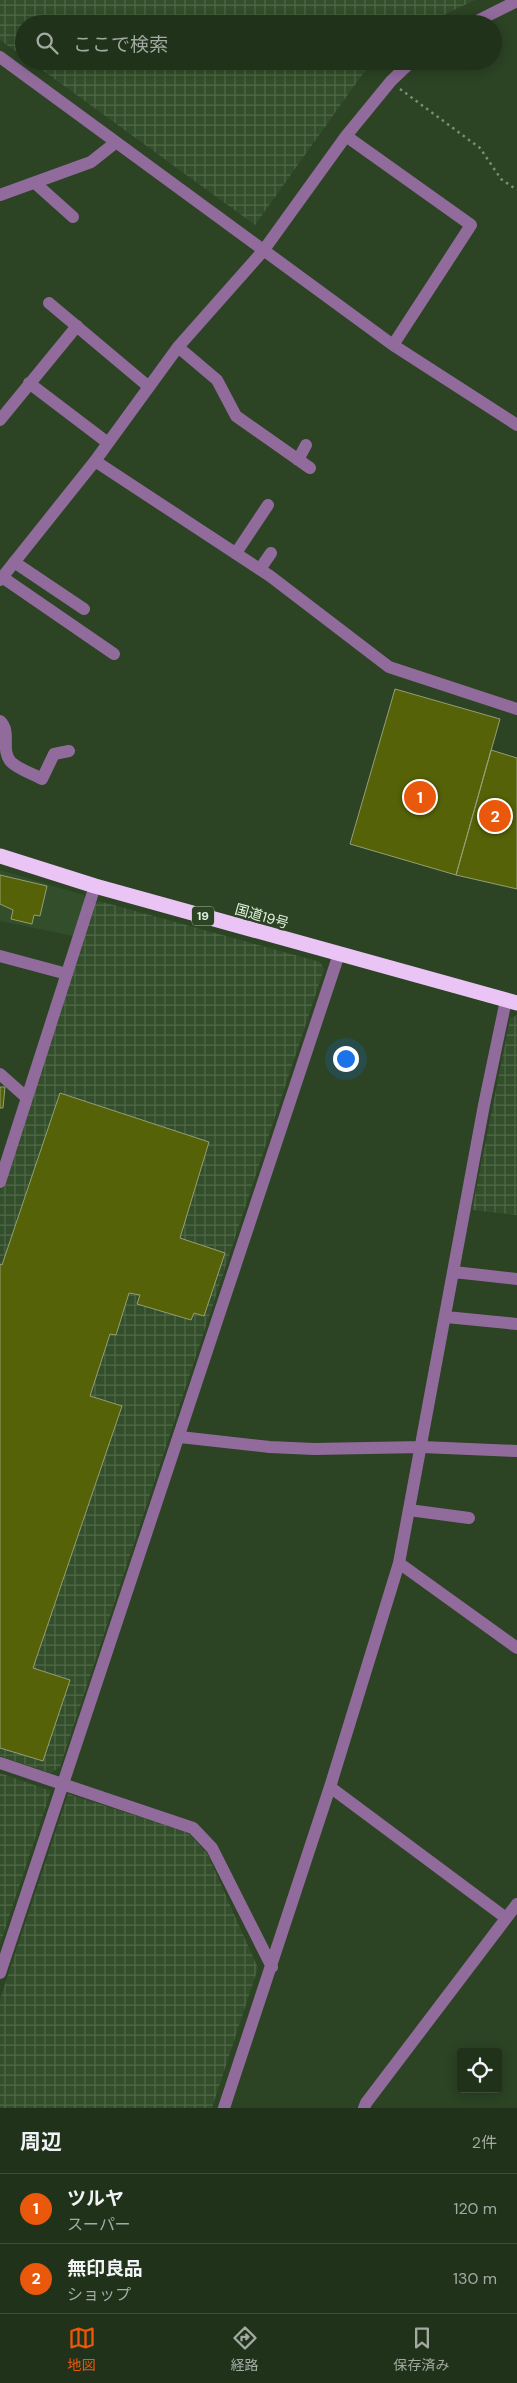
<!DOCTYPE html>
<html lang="ja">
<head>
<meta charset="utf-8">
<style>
  :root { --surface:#21321b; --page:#293a24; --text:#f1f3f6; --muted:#a2aaa3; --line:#3e4d3a; --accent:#ea580c }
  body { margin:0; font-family:"DM Sans","Noto Sans JP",sans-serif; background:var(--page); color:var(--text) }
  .controls { position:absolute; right:15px; bottom:15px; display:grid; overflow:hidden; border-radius:5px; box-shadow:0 2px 12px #0003 }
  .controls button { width:45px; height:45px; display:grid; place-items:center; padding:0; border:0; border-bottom:1px solid var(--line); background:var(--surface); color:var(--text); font:25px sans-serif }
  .you { position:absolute; left:345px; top:1058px; width:18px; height:18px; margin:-12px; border:4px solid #fff; border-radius:50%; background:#1a73e8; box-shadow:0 0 0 8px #1a73e833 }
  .badge { display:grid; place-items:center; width:32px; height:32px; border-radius:50%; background:var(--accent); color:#fff; font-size:16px; font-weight:700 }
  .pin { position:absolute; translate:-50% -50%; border:2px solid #fff; box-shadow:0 1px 5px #0006 }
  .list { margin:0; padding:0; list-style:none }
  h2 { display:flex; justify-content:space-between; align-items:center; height:65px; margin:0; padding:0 20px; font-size:21px }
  h2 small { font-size:16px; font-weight:400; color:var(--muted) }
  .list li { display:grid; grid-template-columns:32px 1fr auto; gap:15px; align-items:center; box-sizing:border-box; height:70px; padding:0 20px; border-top:1px solid var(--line) }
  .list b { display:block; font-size:19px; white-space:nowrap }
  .list p { margin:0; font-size:16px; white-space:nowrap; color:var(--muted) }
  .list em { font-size:16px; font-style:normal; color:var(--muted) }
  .icon { flex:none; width:28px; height:28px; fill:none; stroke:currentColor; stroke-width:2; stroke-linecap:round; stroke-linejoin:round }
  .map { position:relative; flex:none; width:517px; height:2108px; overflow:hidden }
  .search { position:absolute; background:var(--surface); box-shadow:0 2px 12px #0003; left:15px; right:15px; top:15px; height:55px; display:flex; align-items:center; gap:12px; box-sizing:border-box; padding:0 18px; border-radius:28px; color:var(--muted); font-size:19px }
  .sheet { height:205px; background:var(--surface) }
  nav { display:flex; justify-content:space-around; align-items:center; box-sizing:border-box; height:70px; border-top:1px solid var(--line); background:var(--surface); font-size:14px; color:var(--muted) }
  nav a { display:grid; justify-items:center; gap:2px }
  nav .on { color:var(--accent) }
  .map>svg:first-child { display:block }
  .built { fill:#334e2a }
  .industrial { fill:url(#industrial-grid) }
  .building { fill:#556207; stroke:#959e75 }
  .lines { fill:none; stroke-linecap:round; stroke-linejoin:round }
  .path { stroke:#7b8f75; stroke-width:2.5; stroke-dasharray:2.5 4; stroke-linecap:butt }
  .minor { stroke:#926b9d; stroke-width:12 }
  .highway { stroke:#eac4f5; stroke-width:15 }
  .labels { text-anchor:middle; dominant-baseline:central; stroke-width:4.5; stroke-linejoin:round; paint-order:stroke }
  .shield { fill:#2c4324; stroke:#abbca6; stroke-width:1 }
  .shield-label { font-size:12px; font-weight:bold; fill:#e1f0dd }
  .street-label { font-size:14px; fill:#e1f0dd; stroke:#2c4324 }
</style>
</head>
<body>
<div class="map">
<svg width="517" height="2108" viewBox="0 0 517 2108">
  <defs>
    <pattern id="industrial-grid" width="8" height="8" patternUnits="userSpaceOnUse" patternTransform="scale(1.25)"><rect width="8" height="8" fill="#334e2a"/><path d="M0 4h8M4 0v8" fill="none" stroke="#506848"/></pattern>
  </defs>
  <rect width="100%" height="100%" fill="#2c4324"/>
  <path class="built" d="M0 870 84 895 86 899 73 936 0 921Z"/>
  <path class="industrial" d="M0 0H475L425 24H24V57L0 40Z
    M30 61H374L369 65 255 225Z
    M99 901 320 962 324 969 60 1767 51 1773 0 1756V1191L94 904Z
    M517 1015V1215L472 1210 510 1019Z
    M0 1773 51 1791 0 1944Z
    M68 1794 187 1832 207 1853 258 1968 212 2108H0V1999Z"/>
  <path class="building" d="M395 689 500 719 456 875 350 844Z
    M491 750 517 758V889L456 875Z
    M0 875 47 886 40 916 34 915 32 924 11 919 13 910 0 904Z
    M0 1087H5L3 1108H0Z
    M60 1093 209 1142 180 1238 225 1253 204 1316 194 1313 191 1320 137 1304 140 1295 129 1293 116 1335 110 1334 90 1396 122 1406 33 1668 70 1680 43 1761 0 1748V1264L2 1265Z"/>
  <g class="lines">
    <path class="path" d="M400 89 480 148 501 179 517 190"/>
    <path class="minor" d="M471 24 517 1
      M0 57 393 345 517 425
      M346 136 471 225 393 345
      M35 183 73 217
      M0 195 91 162 115 143
      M49 303 149 387
      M178 347 217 380 236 416 310 468
      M29 383 108 443
      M0 420 77 326
      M298 460 306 445
      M95 461 270 576 389 667 517 709
      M236 553 268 505
      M14 562 84 609
      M260 569 271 553
      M2 577 114 654
      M0 580 95 461 178 347 263 251 346 136 391 81 412 61
      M0 721C12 732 0 750 11 762 18 769 33 774 42 779L54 754 69 751
      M0 956 67 974
      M0 1074 27 1098
      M0 1182 95 886
      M454 1272 517 1279
      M446 1317 517 1324
      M180 1437 270 1447 314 1449 422 1447 517 1451
      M409 1510 469 1518
      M399 1563 517 1648
      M0 1763 193 1828 212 1848 272 1967
      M330 1787 506 1918
      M0 1973 339 954
      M224 2108 330 1787 399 1563 484 1105 506 1000
      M364 2108 366 2103 517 1904"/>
    <path class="highway" d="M0 856 95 886 517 1003"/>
  </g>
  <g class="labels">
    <rect class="shield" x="192" y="906.5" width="22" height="19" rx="4"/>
    <g class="shield-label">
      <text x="203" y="916">19</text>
    </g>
    <g class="street-label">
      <text transform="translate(262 916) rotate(16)">国道19号</text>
    </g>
  </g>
</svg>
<div class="controls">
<button><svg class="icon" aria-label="locate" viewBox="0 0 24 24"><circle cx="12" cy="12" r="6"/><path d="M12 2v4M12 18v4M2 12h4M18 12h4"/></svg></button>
</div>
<div class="you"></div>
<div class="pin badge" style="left:420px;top:797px">1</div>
<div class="pin badge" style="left:495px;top:816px">2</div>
<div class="search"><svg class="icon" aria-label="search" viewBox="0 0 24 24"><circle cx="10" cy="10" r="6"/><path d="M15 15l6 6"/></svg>ここで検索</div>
</div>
<section class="sheet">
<h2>周辺<small>2件</small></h2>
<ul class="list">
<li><span class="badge">1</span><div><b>ツルヤ</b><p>スーパー</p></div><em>120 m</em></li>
<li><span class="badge">2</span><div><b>無印良品</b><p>ショップ</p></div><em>130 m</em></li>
</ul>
</section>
<nav>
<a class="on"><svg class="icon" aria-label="map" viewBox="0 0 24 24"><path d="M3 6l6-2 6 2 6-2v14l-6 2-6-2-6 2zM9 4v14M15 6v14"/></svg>地図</a>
<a><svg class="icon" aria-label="directions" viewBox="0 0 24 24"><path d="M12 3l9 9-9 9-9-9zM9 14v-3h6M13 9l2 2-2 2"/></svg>経路</a>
<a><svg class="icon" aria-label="saved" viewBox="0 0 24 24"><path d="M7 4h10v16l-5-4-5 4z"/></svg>保存済み</a>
</nav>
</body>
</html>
